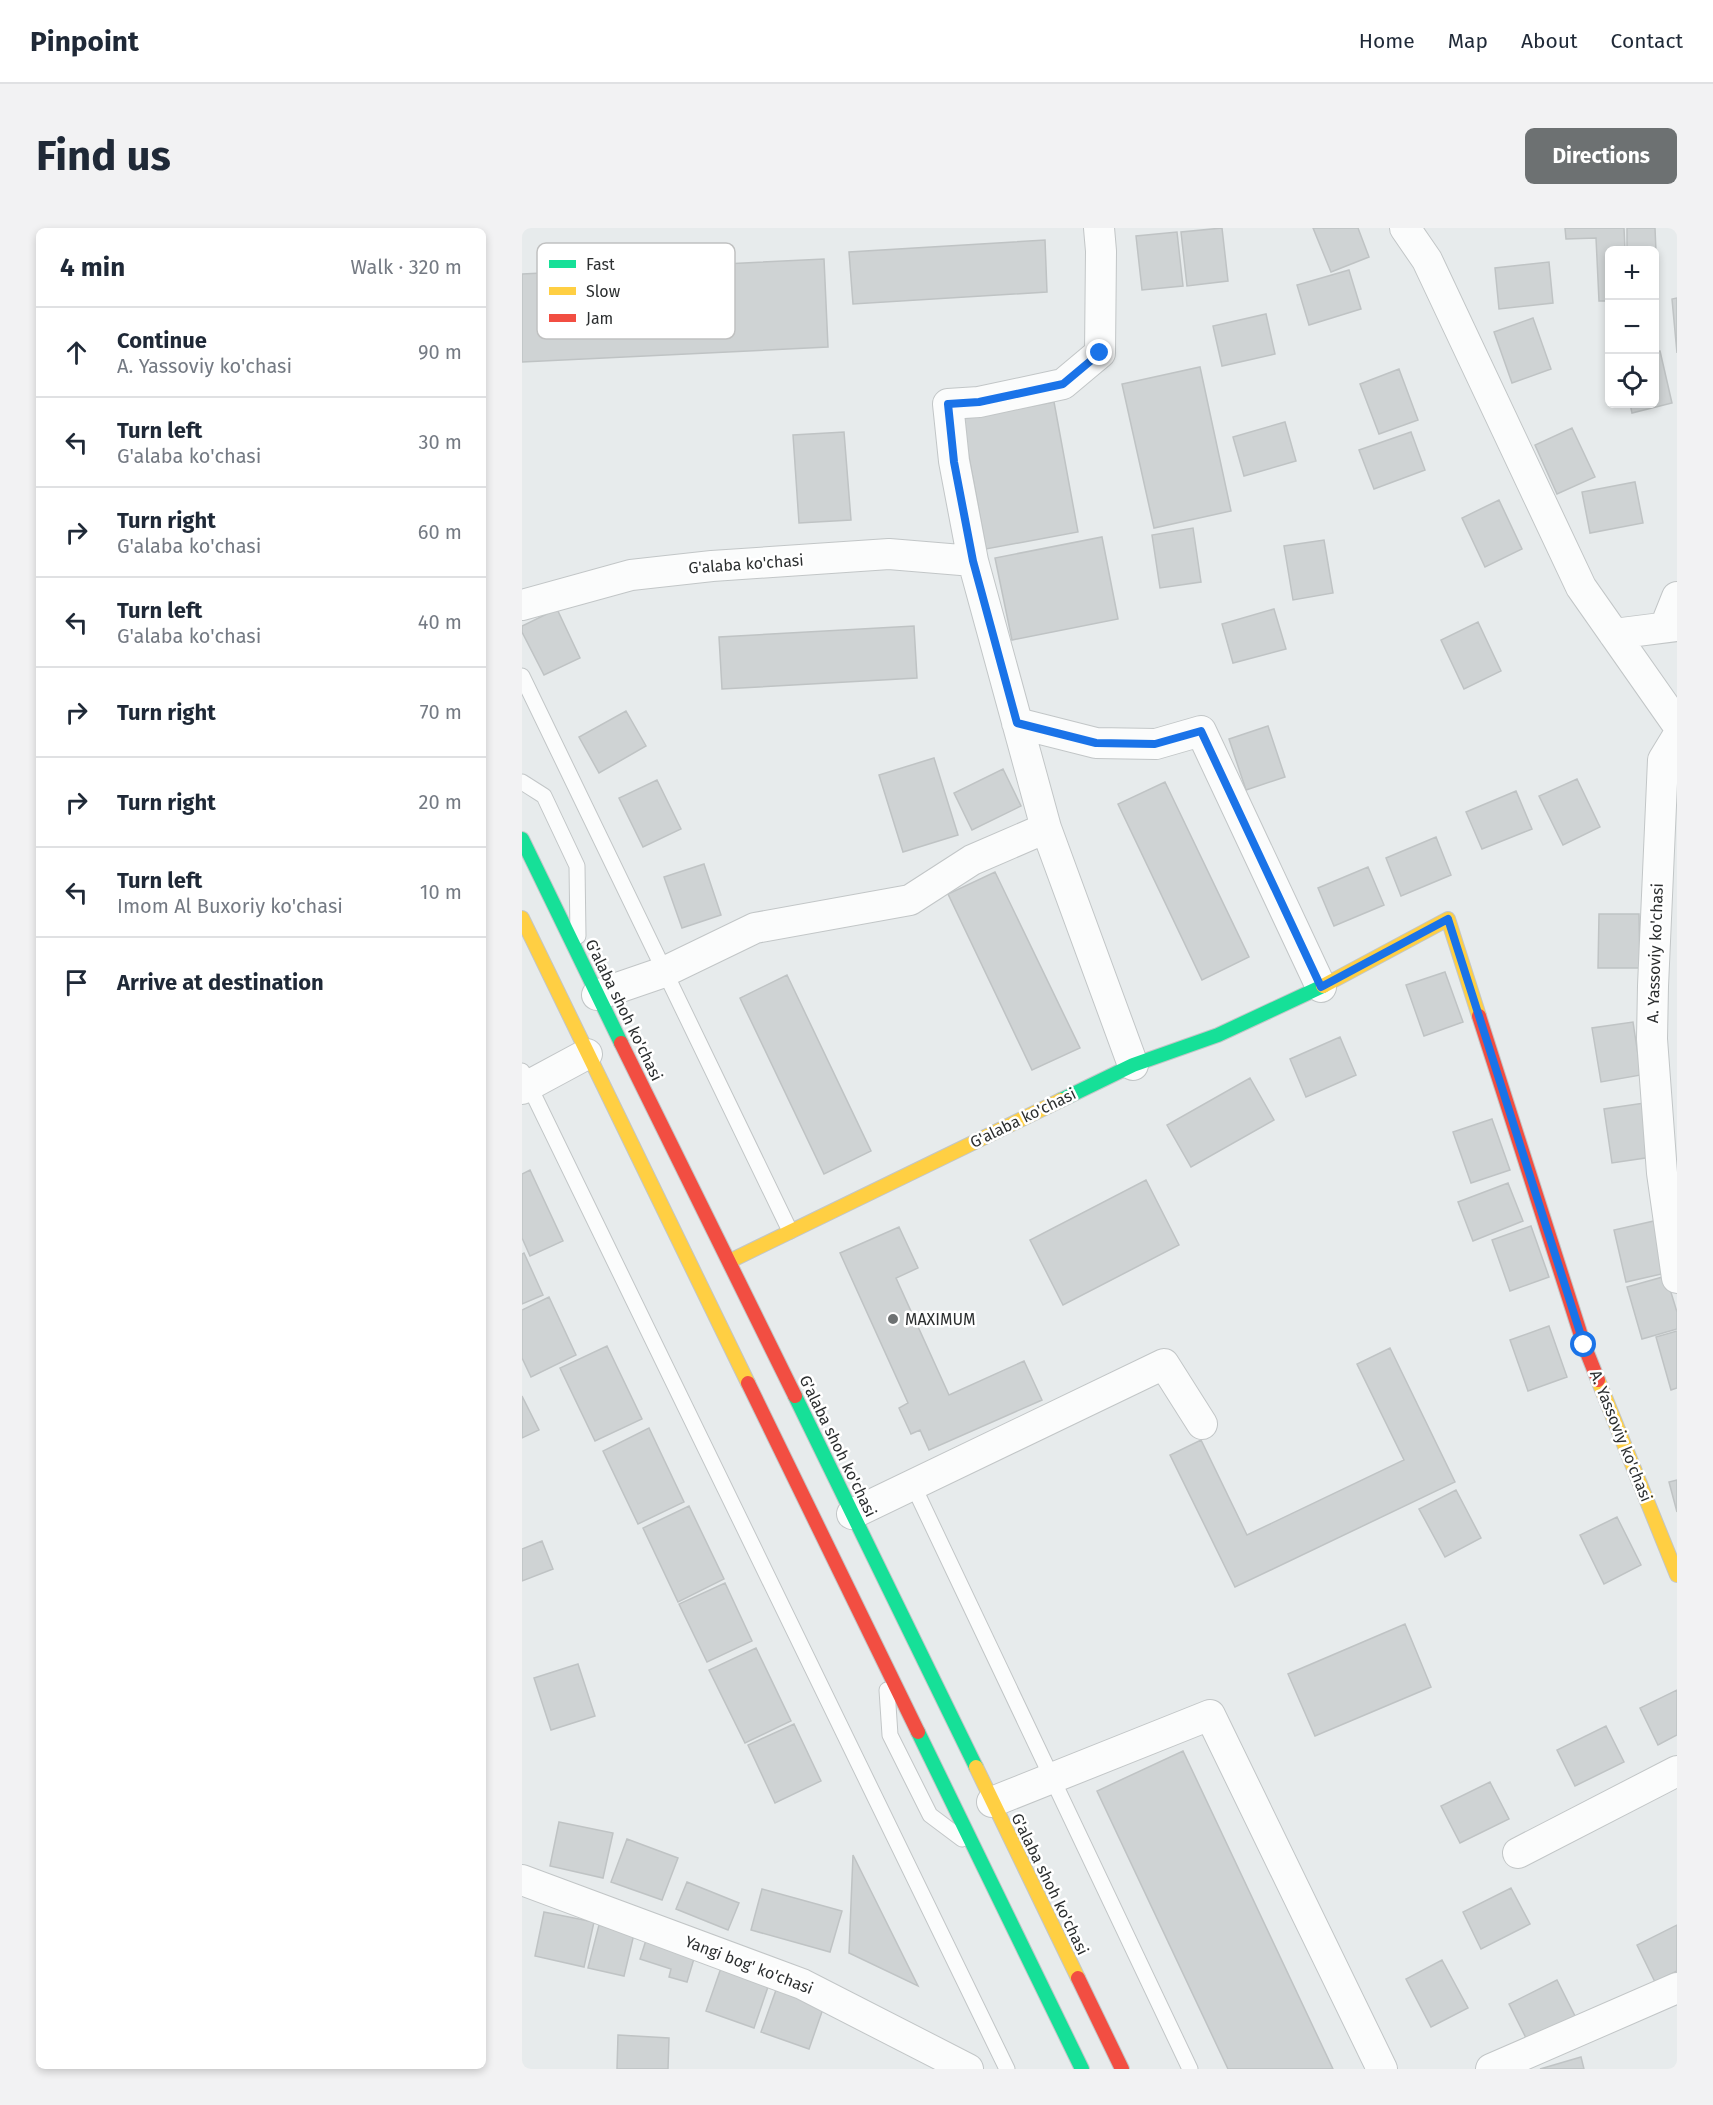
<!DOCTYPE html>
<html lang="en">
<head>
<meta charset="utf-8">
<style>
  :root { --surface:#fff; --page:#f2f2f3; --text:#1f2937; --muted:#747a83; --line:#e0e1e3; --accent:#6d7172 }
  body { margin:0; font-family:"Fira Sans",sans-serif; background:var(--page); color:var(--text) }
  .controls { position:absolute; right:18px; top:18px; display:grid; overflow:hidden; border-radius:9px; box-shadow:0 3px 9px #0003 }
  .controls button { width:54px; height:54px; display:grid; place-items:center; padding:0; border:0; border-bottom:2px solid var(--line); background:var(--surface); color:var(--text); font:30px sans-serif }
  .stop { position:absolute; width:18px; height:18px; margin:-14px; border:4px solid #1a73e8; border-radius:50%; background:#fff }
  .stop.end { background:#1a73e8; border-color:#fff; box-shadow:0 2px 6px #0008 }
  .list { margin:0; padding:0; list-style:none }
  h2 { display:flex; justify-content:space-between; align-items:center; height:78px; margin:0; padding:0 24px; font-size:26px }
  h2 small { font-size:20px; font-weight:400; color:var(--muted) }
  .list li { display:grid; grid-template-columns:39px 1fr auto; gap:18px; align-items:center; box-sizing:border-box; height:90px; padding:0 24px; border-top:2px solid var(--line) }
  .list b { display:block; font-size:22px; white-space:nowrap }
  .list p { margin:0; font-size:20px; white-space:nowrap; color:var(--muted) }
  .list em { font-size:20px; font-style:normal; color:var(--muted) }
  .icon { flex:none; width:33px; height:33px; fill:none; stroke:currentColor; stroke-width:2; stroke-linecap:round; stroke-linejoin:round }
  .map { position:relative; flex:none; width:1155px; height:1841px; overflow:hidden; border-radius:9px }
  header { display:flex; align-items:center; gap:36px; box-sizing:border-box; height:84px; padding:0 30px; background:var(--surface); border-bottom:2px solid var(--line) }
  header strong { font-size:28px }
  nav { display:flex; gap:33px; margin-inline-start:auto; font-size:21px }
  .intro { display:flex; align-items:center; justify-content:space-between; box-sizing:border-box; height:144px; padding:0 36px }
  h1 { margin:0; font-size:42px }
  .button { padding:15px 27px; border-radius:9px; background:var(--accent); color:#fff; font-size:21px; font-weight:700 }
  main { display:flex; gap:36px; padding:0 36px }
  aside { flex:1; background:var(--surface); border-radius:9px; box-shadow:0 3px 9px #0003 }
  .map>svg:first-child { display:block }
  .building { fill:#cfd3d4; stroke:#bfc3c4; stroke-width:1.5 }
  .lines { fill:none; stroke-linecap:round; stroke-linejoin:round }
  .lane-casing { stroke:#c2c6c7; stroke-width:17 }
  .street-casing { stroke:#c2c6c7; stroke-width:32 }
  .fast-casing { stroke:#c2c6c7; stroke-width:16 }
  .slow-casing { stroke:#c2c6c7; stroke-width:16 }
  .jam-casing { stroke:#c2c6c7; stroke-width:16 }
  .lane { stroke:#fbfcfc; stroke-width:15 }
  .street { stroke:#fbfcfc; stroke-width:30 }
  .fast { stroke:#16e098; stroke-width:14 }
  .slow { stroke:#ffcf43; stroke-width:14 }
  .jam { stroke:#f24e42; stroke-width:14 }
  .route { stroke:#1a73e8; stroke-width:8 }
  .poi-dot { fill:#6d7172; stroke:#fff; stroke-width:2 }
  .labels { text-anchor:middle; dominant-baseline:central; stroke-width:5; stroke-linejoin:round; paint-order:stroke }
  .street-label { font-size:16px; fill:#2c2f30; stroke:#fff }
  .poi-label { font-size:16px; fill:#2c2f30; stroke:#fff; text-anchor:start }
  .key { fill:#fff; stroke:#c0c1c1; stroke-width:1.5 }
  .key-label { font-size:16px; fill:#2c2f30 }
</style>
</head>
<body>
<header>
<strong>Pinpoint</strong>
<nav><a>Home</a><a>Map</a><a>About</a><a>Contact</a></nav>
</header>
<div class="intro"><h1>Find us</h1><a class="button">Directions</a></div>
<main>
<aside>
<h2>4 min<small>Walk · 320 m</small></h2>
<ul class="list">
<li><svg class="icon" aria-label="ahead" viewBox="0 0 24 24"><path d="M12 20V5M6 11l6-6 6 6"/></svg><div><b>Continue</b><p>A. Yassoviy ko'chasi</p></div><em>90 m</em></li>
<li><svg class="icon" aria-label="left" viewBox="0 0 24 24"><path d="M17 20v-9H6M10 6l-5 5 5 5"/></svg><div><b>Turn left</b><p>G'alaba ko'chasi</p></div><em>30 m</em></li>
<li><svg class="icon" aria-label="right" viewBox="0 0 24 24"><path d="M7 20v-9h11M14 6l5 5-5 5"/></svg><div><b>Turn right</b><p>G'alaba ko'chasi</p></div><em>60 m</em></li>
<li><svg class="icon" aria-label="left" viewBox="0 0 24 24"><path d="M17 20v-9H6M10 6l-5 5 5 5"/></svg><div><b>Turn left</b><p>G'alaba ko'chasi</p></div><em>40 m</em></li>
<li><svg class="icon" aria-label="right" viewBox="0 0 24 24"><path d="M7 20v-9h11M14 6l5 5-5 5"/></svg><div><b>Turn right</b></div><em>70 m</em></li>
<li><svg class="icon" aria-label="right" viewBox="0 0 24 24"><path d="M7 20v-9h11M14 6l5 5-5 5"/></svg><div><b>Turn right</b></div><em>20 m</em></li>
<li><svg class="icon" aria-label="left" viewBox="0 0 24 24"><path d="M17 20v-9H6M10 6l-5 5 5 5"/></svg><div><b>Turn left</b><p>Imom Al Buxoriy ko'chasi</p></div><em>10 m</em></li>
<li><svg class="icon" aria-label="arrive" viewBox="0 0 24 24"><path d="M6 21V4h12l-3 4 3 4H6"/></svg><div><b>Arrive at destination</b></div></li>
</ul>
</aside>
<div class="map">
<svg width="1155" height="1841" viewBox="0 0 1155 1841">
  <rect width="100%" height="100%" fill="#e7ebec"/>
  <path class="building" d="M700 0 706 53 665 58 659 4Z
    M791 0H836L847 29 809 44Z
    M1043 0H1102L1103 22H1088V73H1077L1074 10 1044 11Z
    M1105 0H1133L1136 71H1132V22H1105Z
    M655 4 661 58 620 62 614 8Z
    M523 12 525 64 331 76 327 24Z
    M302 31 306 119 0 134V46Z
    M1027 34 1031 75 977 81 973 40Z
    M827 42 839 81 787 97 775 57Z
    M1155 70V125L1150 71Z
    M744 86 753 126 700 138 691 98Z
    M1011 90 1029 141 990 155 972 104Z
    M1138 123 1150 175 1110 185 1108 176H1132V124Z
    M678 139 709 283 632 300 600 156Z
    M877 141 896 192 857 206 838 156Z
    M532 174 556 304 464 321 440 191Z
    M763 194 774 233 722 248 711 209Z
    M1050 200 1073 249 1035 266 1013 217Z
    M322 204 329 292 277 295 271 207Z
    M889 204 903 242 852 261 837 222Z
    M1113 254 1121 295 1068 305 1060 264Z
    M977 272 1000 321 963 339 940 290Z
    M671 300 679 354 638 360 630 307Z
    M580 309 596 391 490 412 473 330Z
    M802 312 811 365 771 372 762 318Z
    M35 381 58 430 22 447 0 404V398Z
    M752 381 764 421 711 435 700 396Z
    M956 394 979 443 942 461 919 412Z
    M392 398 395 450 200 461 197 409Z
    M104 483 124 518 77 545 57 509Z
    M746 498 763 549 724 562 707 511Z
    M412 530 436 607 381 624 357 547Z
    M481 541 499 578 450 602 432 565Z
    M1055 551 1078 599 1041 617 1017 568Z
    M135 552 159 601 121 619 97 570Z
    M643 554 727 729 680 752 596 576Z
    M994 563 1010 601 960 621 944 584Z
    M914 609 929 647 879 668 864 630Z
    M182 636 199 687 160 700 142 649Z
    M846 639 862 677 812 698 796 660Z
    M473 644 558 820 510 842 426 666Z
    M1077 686H1117L1118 740H1076Z
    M923 744 941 794 902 808 884 757Z
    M265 747 349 923 302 946 218 770Z
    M1111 794 1119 847 1079 854 1070 800Z
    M818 809 834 847 784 869 768 831Z
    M728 850 752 892 669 939 645 897Z
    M1122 875 1130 929 1090 935 1082 881Z
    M970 891 988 942 949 955 931 904Z
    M8 942 41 1013 8 1028 0 1010V946Z
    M624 952 657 1017 541 1077 508 1012Z
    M986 955 1001 993 951 1013 936 974Z
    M1132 993 1144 1045 1104 1054 1092 1002Z
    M1009 998 1027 1049 988 1063 970 1012Z
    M377 999 396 1040 374 1050 427 1167 502 1133 520 1172 407 1222 398 1202 389 1206 377 1180 386 1175 318 1025Z
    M2 1025 21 1067 0 1076V1026Z
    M1144 1048 1155 1084V1101L1120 1111 1105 1059Z
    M27 1069 54 1127 9 1149 0 1130V1082Z
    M1027 1098 1045 1149 1006 1163 988 1112Z
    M1155 1103V1160L1149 1162 1134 1109Z
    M85 1118 120 1191 73 1213 38 1140Z
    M868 1120 933 1254 713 1359 648 1227 679 1212 725 1307 882 1232 835 1136Z
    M0 1168 17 1202 0 1210Z
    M127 1200 162 1274 116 1296 81 1223Z
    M1155 1252V1284L1147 1254Z
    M934 1262 959 1310 923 1329 897 1281Z
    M167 1278 202 1351 156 1374 121 1300Z
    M1095 1289 1119 1337 1082 1356 1058 1307Z
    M20 1313 31 1341 0 1353V1321Z
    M203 1355 230 1413 185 1434 157 1376Z
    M883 1396 909 1459 793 1508 766 1446Z
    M234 1420 269 1493 223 1515 187 1442Z
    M56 1436 73 1488 29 1502 12 1450Z
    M1155 1462V1507L1136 1517 1118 1480Z
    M272 1496 299 1553 253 1575 226 1517Z
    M1084 1498 1102 1534 1053 1558 1035 1522Z
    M661 1523 811 1841H706L575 1563Z
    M968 1554 987 1591 938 1615 919 1578Z
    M37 1594 91 1605 81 1650 28 1638Z
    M105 1611 156 1630 140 1672 89 1654Z
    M331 1627 396 1758 327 1725Z
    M165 1654 217 1675 206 1702 154 1681Z
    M989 1660 1008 1696 959 1721 941 1684Z
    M240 1661 320 1683 308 1724 229 1702Z
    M22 1684 72 1694 62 1739 13 1728Z
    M77 1697 112 1706 102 1748 66 1740Z
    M1155 1697V1743L1133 1754 1115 1717Z
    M125 1709 174 1724 165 1754 147 1749 149 1741 118 1731Z
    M920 1732 946 1780 909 1799 884 1751Z
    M199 1740 247 1756 232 1800 184 1783Z
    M1035 1752 1053 1788 1005 1812 987 1776Z
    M254 1762 302 1778 287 1821 239 1804Z
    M96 1807 147 1810 146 1841H95Z
    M1059 1829 1062 1841H1018Z"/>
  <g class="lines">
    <g class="lane-casing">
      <path id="lane" d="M0 448 268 1003
        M0 554 22 568 55 638 56 708
        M0 843 485 1841
        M391 1257 668 1841
        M365 1462 368 1507 408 1587 440 1611"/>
    </g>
    <g class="street-casing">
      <path id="street" d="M577 0 579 23 578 125 541 156 457 174 426 176 432 233 451 333 524 600 611 837
        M883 0 905 32 1059 359 1155 496
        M0 377 109 347 190 338 367 326 451 333
        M1143 399 1155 369
        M1092 406 1155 398
        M495 495 574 515 634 516 679 503 799 759
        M1155 509 1141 532 1131 758 1130 811 1140 945 1155 1050
        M75 767 142 744 233 700 388 672 450 632 524 600
        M0 861 65 826
        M330 1286 642 1136 680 1196
        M470 1574 688 1487 860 1841
        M996 1625 1155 1543
        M0 1652 280 1756 446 1841
        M969 1841 1155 1760"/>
    </g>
    <g class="fast-casing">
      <path id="fast" d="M0 611 99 815
        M539 872 611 837 696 807 801 758
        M273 1168 454 1539
        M396 1504 560 1841"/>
    </g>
    <g class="slow-casing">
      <path id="slow" d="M0 690 226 1155
        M801 758 926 691 957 788
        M208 1033 539 872
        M1076 1152 1155 1347
        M454 1539 556 1750"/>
    </g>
    <g class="jam-casing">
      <path id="jam" d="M957 788 1062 1117 1076 1152
        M99 815 273 1168
        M226 1155 396 1504
        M556 1750 600 1841"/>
    </g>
    <use href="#lane" class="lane"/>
    <use href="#street" class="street"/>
    <use href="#fast" class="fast"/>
    <use href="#slow" class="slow"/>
    <use href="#jam" class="jam"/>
  </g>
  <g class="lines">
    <path class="route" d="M578 125 541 156 457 174 426 176 432 234 451 333 495 495 574 515 633 516 679 503 799 759 926 691 1062 1117"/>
  </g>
  <circle class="poi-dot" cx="371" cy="1091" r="6"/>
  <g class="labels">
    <g class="street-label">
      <text transform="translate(224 336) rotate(-4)">G'alaba ko'chasi</text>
      <text transform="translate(1133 725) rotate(-88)">A. Yassoviy ko'chasi</text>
      <text transform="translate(102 782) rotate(64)">G'alaba shoh ko'chasi</text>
      <text transform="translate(501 890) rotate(-26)">G'alaba ko'chasi</text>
      <text transform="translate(1099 1208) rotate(68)">A. Yassoviy ko'chasi</text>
      <text transform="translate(316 1218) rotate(64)">G'alaba shoh ko'chasi</text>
      <text transform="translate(528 1656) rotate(64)">G'alaba shoh ko'chasi</text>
      <text transform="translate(227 1737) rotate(21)">Yangi bog' ko'chasi</text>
    </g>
    <g class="poi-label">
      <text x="383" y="1091">MAXIMUM</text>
    </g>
  </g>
  <rect x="15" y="15" width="198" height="96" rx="9" class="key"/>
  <rect x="27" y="32" width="27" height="8" fill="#16e098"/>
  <rect x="27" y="59" width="27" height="8" fill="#ffcf43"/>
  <rect x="27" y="86" width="27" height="8" fill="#f24e42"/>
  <g class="key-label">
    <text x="64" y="42">Fast</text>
    <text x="64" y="69">Slow</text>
    <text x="64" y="96">Jam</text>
  </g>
</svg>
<div class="controls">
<button>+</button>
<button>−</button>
<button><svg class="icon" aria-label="locate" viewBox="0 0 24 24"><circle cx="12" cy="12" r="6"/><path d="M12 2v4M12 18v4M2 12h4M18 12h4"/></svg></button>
</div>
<div class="stop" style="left:1062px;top:1117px"></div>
<div class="stop end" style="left:578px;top:125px"></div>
</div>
</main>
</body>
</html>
